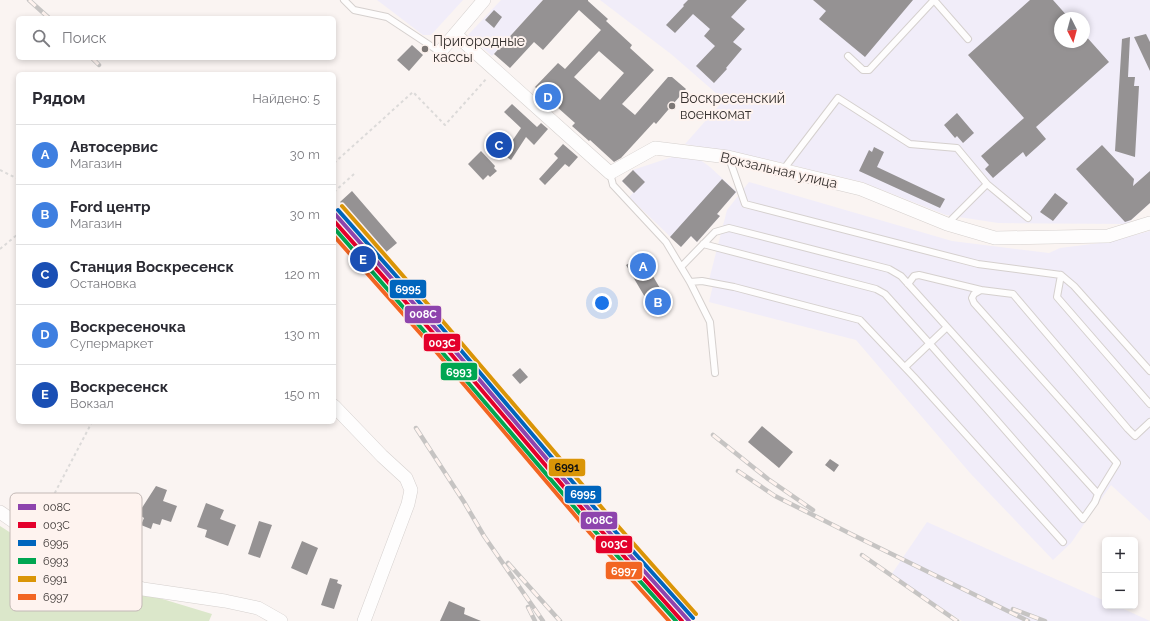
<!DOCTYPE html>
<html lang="ru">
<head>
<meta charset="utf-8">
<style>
  :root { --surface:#fff; --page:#f2f2f3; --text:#2b2b33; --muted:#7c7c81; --line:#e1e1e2; --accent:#7c7775 }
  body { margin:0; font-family:Raleway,sans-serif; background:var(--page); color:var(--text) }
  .controls { position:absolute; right:12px; bottom:12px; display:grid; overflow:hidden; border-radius:6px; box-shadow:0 2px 6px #0003 }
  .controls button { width:36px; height:36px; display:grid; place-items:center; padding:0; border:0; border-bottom:1px solid var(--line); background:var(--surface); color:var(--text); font:20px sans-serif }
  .compass { position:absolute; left:1054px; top:12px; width:36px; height:36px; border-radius:50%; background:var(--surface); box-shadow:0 2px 6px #0003; rotate:174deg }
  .you { position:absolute; left:602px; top:303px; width:14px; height:14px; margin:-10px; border:3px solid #fff; border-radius:50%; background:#1a73e8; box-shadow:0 0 0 6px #1a73e833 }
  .badge { display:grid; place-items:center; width:26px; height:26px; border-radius:50%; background:var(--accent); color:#fff; font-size:13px; font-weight:700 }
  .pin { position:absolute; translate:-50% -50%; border:2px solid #fff; box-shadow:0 1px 4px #0006 }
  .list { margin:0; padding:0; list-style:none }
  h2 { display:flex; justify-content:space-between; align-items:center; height:52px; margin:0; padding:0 16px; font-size:17px }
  h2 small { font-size:13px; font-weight:400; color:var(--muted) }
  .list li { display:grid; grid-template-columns:26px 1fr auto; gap:12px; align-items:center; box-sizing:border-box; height:60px; padding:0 16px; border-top:1px solid var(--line) }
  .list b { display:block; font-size:15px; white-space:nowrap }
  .list p { margin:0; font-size:13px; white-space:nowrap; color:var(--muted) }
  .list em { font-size:13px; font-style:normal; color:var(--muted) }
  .icon { flex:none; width:22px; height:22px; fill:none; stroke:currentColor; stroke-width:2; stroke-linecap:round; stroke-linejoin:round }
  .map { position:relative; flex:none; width:1150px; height:621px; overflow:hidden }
  .search { position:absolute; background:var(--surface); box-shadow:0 2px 6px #0003; left:16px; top:16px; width:320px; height:44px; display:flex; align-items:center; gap:10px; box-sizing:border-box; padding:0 14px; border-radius:6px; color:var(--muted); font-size:15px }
  .panel { position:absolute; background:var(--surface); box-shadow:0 2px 6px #0003; left:16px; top:72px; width:320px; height:352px; border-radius:6px }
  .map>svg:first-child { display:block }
  .industrial { fill:#f1edf9; fill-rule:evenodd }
  .green { fill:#dbe7ca }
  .building { fill:#959293; fill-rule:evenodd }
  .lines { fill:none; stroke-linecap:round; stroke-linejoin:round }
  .service-casing { stroke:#d5d0ce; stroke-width:8 }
  .minor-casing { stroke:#d5d0ce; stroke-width:14 }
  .path { stroke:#dcdad9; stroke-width:2; stroke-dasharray:3 3; stroke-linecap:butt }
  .service { stroke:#fefdfd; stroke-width:6 }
  .minor { stroke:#fefdfd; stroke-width:13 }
  .rail-casing { stroke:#c6c4c3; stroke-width:4.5 }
  .rail { stroke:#fef3ef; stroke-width:3; stroke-dasharray:9; stroke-linecap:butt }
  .rail-1-casing { stroke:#fef3ef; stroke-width:7 }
  .rail-2-casing { stroke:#fef3ef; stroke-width:7 }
  .rail-3-casing { stroke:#fef3ef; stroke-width:7 }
  .rail-4-casing { stroke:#fef3ef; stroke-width:7 }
  .rail-5-casing { stroke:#fef3ef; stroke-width:7 }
  .rail-6-casing { stroke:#fef3ef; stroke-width:7 }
  .rail-1 { stroke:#8e44ad; stroke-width:4 }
  .rail-2 { stroke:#e4002b; stroke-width:4 }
  .rail-3 { stroke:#0065bd; stroke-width:4 }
  .rail-4 { stroke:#00a651; stroke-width:4 }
  .rail-5 { stroke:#da9507; stroke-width:4 }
  .rail-6 { stroke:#f26522; stroke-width:4 }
  .poi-dot { fill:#7c7775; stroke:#fef3ef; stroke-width:1.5 }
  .labels { text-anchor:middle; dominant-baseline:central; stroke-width:4; stroke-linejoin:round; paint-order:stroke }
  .poi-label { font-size:14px; fill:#383331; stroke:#fef3ef; text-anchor:start }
  .street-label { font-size:14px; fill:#383331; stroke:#fef3ef }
  .key { fill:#fef3ef; stroke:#c3b9b6; stroke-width:1 }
  .key-label { font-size:11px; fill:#383331 }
  .line-badge { stroke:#fef3ef; stroke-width:1.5 }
  .badge-label { font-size:11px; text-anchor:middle; font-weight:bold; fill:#fff }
  .pale-badge-label { font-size:11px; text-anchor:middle; font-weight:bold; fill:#111 }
</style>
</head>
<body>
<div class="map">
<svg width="1150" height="621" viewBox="0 0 1150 621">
  <rect width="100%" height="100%" fill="#faf4f2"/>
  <path class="industrial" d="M377 0H463L431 35H423Z
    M501 0H543L492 56 468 35Z
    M600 0H1150V203L1127 224 998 223 946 215 862 182 766 159 685 144 724 100 671 54ZM1060 18H1084V42H1060Z
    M686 156 699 159 710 167 737 192 717 213 720 216 697 242 691 236 681 247 629 197 633 193 622 181 633 170 672 157Z
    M749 182 952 241 1049 253 1060 248 1108 242 1150 231V521L1111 485 1071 543 1053 560 970 473 856 340 709 302 714 281 709 280 727 210Z
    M927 522 1105 601V606H1117L1150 621H962L891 575Z"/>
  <path class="green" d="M0 526 70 571 212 614 209 621H0Z"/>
  <path class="building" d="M543 0H588V1L608 19 606 21 632 45 630 48 654 70 622 104 635 115 668 77H672L686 89 656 124 654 122 621 158 614 162 590 140 589 141 572 126 575 123 557 107 554 110 540 97 543 94 535 87 558 63 565 69 601 30 579 10 543 50 534 42 510 68 494 54ZM599 51 624 73 600 100 574 77Z
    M688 0H747L731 17 745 29 733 42 742 49 726 68 727 69 714 83 696 66 715 46 704 36 710 29 693 14 675 33 666 25 684 6 683 5Z
    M813 0H913L865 57 819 19 826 11Z
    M1030 0H1053L1069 18H1060V42H1084V34L1109 62 1036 127 1046 139 1026 157 1023 152 993 178 985 169 989 165 981 156 1024 118 968 55Z
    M494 10 502 17 494 28 485 20Z
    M1146 34 1150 42V71L1134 37Z
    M1130 37 1128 77H1135L1134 86H1139L1135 157 1115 151 1122 39Z
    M412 45 423 55 409 71 397 60Z
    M512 104 537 127 541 123 548 129 534 145 526 137 511 160 490 146 497 136 510 144 521 128 504 112Z
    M957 113 974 133 963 143 957 136 955 138 944 125Z
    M563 144 578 157 569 167 565 164 545 185 539 179 558 158 554 154Z
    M1102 145 1134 179 1133 186 1150 171V203L1131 220 1125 222 1076 169Z
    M874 147 884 152 877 167 945 199 940 208 859 171 869 150 872 152Z
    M481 151 495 166 494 168 497 171 490 177 488 175 483 180 468 164Z
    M633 170 645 182 634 193 622 181Z
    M722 179 736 192 717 214 720 216 697 242 691 236 681 247 670 237Z
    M352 191 397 243 385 253 340 202Z
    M1055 193 1068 203 1053 221 1040 212Z
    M641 256 667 300 652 309 626 265Z
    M520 368 528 377 520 384 512 375Z
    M762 426 793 452 779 468 748 442Z
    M830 459 839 465 834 472 825 465Z
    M156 486 167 490 163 501 177 506 171 522 162 519 160 525 153 523 151 529 141 525 144 518 138 514Z
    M206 503 224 510 220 519 236 525 228 546 205 537 207 530 197 527Z
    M259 521 272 525 260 558 248 554Z
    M302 541 318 548 307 575 291 568Z
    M330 578 338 580 337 583 342 585 334 609 321 605Z
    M449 601 465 608 464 614 481 621H440Z"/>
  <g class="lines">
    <g class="service-casing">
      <path id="service" d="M344 0 354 10 387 17 440 52
        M934 0 968 39
        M848 56 863 70H869L934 0
        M729 158 745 204 978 264 1061 275 1057 297 1150 404
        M783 170 838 98 910 144 957 148 987 184 947 224
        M610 173 613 185 666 242 690 282 710 322 715 373
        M987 184 1028 218
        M703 244 876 289 885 294 930 344 1083 519 1095 502 1098 494
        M681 267 715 232 729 228 889 269 901 276 947 327 905 367
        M1061 275 1074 286 1150 371
        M690 282 702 281 734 287 860 320 914 377 1063 542
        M908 284 914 276 919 275 981 290
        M947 327 1098 494 1117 463 974 303 972 298 974 294 981 290 1013 294 1128 429 1135 436 1150 422"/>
    </g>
    <g class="minor-casing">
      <path id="minor" d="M455 34 610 173 655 148 728 157 861 189 947 224 995 238 1108 236 1150 223
        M440 52 484 0
        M334 406 382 456 406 478 411 490 408 504 364 621
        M0 512 33 535 81 565 143 589 225 601 258 608 281 621"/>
    </g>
    <path class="path" d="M334 163 413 92 445 125 487 78
      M0 170 18 179
      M334 190 335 191 354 174
      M0 249 18 234
      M38 525 92 422"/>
    <use href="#service" class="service"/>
    <use href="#minor" class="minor"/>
    <g class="rail-casing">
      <path id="rail" d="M29 0 49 18
        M92 58 99 65
        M416 428 464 502 484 536 543 621
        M713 435 768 479 813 510
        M738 471 775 496 853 535 1028 621
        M862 555 957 621
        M508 563 560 621
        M528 607 535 621
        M1013 609 1045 621"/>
    </g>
    <use href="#rail" class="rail"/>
    <g class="rail-1-casing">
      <path id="rail-1" d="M334 213 438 331 601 523 689 621"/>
    </g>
    <g class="rail-2-casing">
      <path id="rail-2" d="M334 221 434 334 597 526 682 621"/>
    </g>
    <g class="rail-3-casing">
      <path id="rail-3" d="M338 210 442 328 605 520 693 618"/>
    </g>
    <g class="rail-4-casing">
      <path id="rail-4" d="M334 228 430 338 593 529 676 621"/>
    </g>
    <g class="rail-5-casing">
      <path id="rail-5" d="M342 206 446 325 609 516 696 614"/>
    </g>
    <g class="rail-6-casing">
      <path id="rail-6" d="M334 236 427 341 590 533 669 621"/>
    </g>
    <use href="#rail-1" class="rail-1"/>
    <use href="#rail-2" class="rail-2"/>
    <use href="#rail-3" class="rail-3"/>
    <use href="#rail-4" class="rail-4"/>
    <use href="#rail-5" class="rail-5"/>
    <use href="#rail-6" class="rail-6"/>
  </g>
  <g class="poi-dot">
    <circle cx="425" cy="49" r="4"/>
    <circle cx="672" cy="106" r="4"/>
  </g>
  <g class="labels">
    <g class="poi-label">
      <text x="433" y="41">Пригородные<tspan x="433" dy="16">кассы</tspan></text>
      <text x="680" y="98">Воскресенский<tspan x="680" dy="16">военкомат</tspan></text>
    </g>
    <g class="street-label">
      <text transform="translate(779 170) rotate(13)">Вокзальная улица</text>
    </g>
  </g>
  <rect x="10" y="493" width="132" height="118" rx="6" class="key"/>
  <rect x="18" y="504" width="18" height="6" fill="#8e44ad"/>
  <rect x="18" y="522" width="18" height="6" fill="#e4002b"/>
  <rect x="18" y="540" width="18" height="6" fill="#0065bd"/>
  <rect x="18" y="558" width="18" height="6" fill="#00a651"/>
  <rect x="18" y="576" width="18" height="6" fill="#da9507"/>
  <rect x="18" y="594" width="18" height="6" fill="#f26522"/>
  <g class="key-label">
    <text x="43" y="511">008С</text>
    <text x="43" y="529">003С</text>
    <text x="43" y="547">6995</text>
    <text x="43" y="565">6993</text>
    <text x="43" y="583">6991</text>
    <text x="43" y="601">6997</text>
  </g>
  <g class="line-badge">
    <rect x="389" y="279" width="38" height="20" rx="4" fill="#0065bd"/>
    <rect x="404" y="305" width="38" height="19" rx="4" fill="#8e44ad"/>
    <rect x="423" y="333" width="38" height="19" rx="4" fill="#e4002b"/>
    <rect x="440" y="362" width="38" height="19" rx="4" fill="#00a651"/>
    <rect x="548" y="458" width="38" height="19" rx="4" fill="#da9507"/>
    <rect x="564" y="485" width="38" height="19" rx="4" fill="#0065bd"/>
    <rect x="580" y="511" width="38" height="19" rx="4" fill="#8e44ad"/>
    <rect x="595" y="535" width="38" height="19" rx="4" fill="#e4002b"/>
    <rect x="605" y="561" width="38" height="19" rx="4" fill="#f26522"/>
  </g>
  <g class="badge-label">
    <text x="408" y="293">6995</text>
    <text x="423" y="318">008С</text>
    <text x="442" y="347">003С</text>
    <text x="459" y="376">6993</text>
    <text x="583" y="498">6995</text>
    <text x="599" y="524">008С</text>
    <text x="614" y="548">003С</text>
    <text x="624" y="575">6997</text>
  </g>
  <g class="pale-badge-label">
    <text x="567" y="471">6991</text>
  </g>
</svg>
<div class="controls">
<button>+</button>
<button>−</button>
</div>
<svg class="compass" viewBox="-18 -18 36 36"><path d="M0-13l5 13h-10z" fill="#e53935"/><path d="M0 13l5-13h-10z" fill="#7c7c81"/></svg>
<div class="you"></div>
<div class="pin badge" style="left:643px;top:266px;background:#3f7fe0">A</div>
<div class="pin badge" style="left:658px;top:302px;background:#3f7fe0">B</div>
<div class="pin badge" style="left:499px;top:145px;background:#1a4fb4">C</div>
<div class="pin badge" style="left:548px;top:97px;background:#3f7fe0">D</div>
<div class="pin badge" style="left:363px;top:259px;background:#1a4fb4">E</div>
<div class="search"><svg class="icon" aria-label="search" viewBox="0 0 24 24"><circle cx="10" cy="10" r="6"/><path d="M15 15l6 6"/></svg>Поиск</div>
<section class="panel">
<h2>Рядом<small>Найдено: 5</small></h2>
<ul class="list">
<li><span class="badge" style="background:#3f7fe0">A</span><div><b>Автосервис</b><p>Магазин</p></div><em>30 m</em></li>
<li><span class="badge" style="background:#3f7fe0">B</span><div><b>Ford центр</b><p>Магазин</p></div><em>30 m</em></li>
<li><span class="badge" style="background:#1a4fb4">C</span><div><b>Станция Воскресенск</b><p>Остановка</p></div><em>120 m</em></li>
<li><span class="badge" style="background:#3f7fe0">D</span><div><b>Воскресеночка</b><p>Супермаркет</p></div><em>130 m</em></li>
<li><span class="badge" style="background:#1a4fb4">E</span><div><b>Воскресенск</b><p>Вокзал</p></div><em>150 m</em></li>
</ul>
</section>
</div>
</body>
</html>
